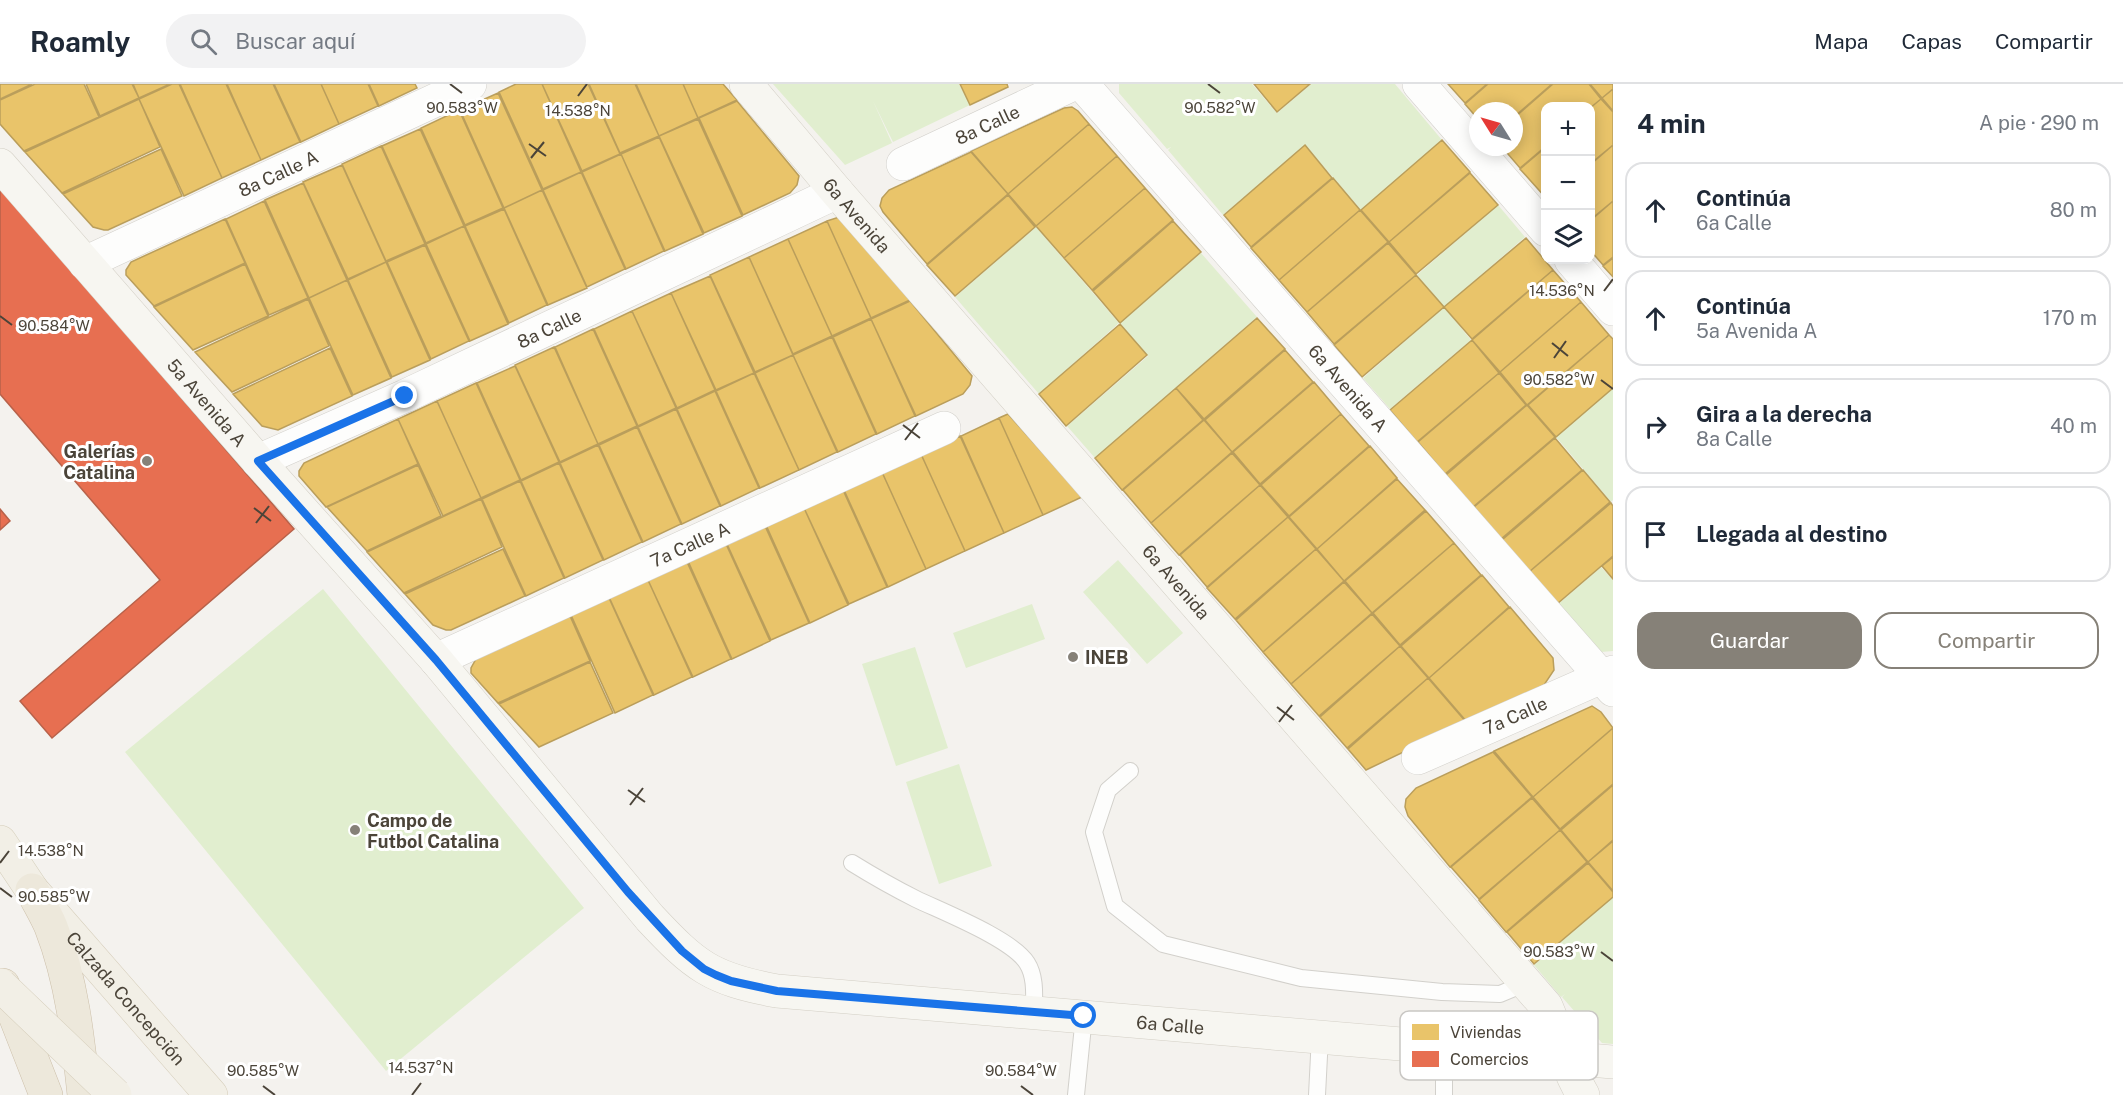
<!DOCTYPE html>
<html lang="es">
<head>
<meta charset="utf-8">
<style>
  :root { --surface:#fff; --page:#f2f2f3; --text:#1f2937; --muted:#747a83; --line:#e0e1e3; --accent:#868178 }
  body { margin:0; font-family:"Public Sans",sans-serif; background:var(--page); color:var(--text) }
  .controls { position:absolute; right:18px; top:18px; display:grid; overflow:hidden; border-radius:12px; box-shadow:0 3px 15px #0003 }
  .controls button { width:54px; height:54px; display:grid; place-items:center; padding:0; border:0; border-bottom:2px solid var(--line); background:var(--surface); color:var(--text); font:30px sans-serif }
  .compass { position:absolute; left:1469px; top:18px; width:54px; height:54px; border-radius:50%; background:var(--surface); box-shadow:0 3px 15px #0003; rotate:307deg }
  .stop { position:absolute; width:18px; height:18px; margin:-14px; border:4px solid #1a73e8; border-radius:50%; background:#fff }
  .stop.end { background:#1a73e8; border-color:#fff; box-shadow:0 2px 6px #0008 }
  .list { margin:0; padding:0; list-style:none }
  h2 { display:flex; justify-content:space-between; align-items:center; height:78px; margin:0; padding:0 24px; font-size:26px }
  h2 small { font-size:20px; font-weight:400; color:var(--muted) }
  .list li { display:grid; grid-template-columns:39px 1fr auto; gap:18px; align-items:center; box-sizing:border-box; height:96px; margin:0 12px 12px; padding:0 12px; border:2px solid var(--line); border-radius:18px }
  .list b { display:block; font-size:22px; white-space:nowrap }
  .list p { margin:0; font-size:20px; white-space:nowrap; color:var(--muted) }
  .list em { font-size:20px; font-style:normal; color:var(--muted) }
  .actions { display:flex; gap:12px; padding:18px 24px }
  .actions a { flex:1; padding:14px 0; border:2px solid var(--accent); border-radius:18px; text-align:center; font-size:21px; color:var(--accent) }
  .actions .main { background:var(--accent); color:#fff }
  .icon { flex:none; width:33px; height:33px; fill:none; stroke:currentColor; stroke-width:2; stroke-linecap:round; stroke-linejoin:round }
  .map { position:relative; flex:none; width:1613px; height:1011px; overflow:hidden }
  header { display:flex; align-items:center; gap:36px; box-sizing:border-box; height:84px; padding:0 30px; background:var(--surface); border-bottom:2px solid var(--line) }
  header strong { font-size:28px }
  nav { display:flex; gap:33px; margin-inline-start:auto; font-size:21px }
  .search { width:420px; height:54px; background:var(--page); display:flex; align-items:center; gap:15px; box-sizing:border-box; padding:0 21px; border-radius:33px; color:var(--muted); font-size:22px }
  main { display:flex }
  aside { flex:1; background:var(--surface) }
  .map>svg:first-child { display:block }
  .grass { fill:#e1eecf }
  .homes { fill:#e9c46a; stroke:#ba9e5b; stroke-width:1.5 }
  .shops { fill:#e76f51; stroke:#b8624a; stroke-width:1.5 }
  .lines { fill:none; stroke-linecap:round; stroke-linejoin:round }
  .lane-casing { stroke:#d2d0cb; stroke-width:18 }
  .street-casing { stroke:#d2d0cb; stroke-width:34 }
  .secondary-casing { stroke:#d3cfc5; stroke-width:34 }
  .primary-casing { stroke:#d6cebb; stroke-width:34 }
  .highway-casing { stroke:#ccbfa9; stroke-width:34 }
  .lane { stroke:#fdfdfc; stroke-width:16 }
  .street { stroke:#fdfdfc; stroke-width:33 }
  .secondary { stroke:#f7f6f1; stroke-width:33 }
  .primary { stroke:#f2efe6; stroke-width:33 }
  .highway { stroke:#ede8db; stroke-width:33 }
  .primary-bridge-casing { stroke:#d6cebb; stroke-width:34; stroke-linecap:butt }
  .primary-bridge { stroke:#f2efe6; stroke-width:33 }
  .route { stroke:#1a73e8; stroke-width:8 }
  .ticks { fill:none; stroke:#4b4439; stroke-width:2 }
  .poi-dot { fill:#868178; stroke:#fff; stroke-width:2 }
  .labels { text-anchor:middle; dominant-baseline:central; stroke-width:6; stroke-linejoin:round; paint-order:stroke }
  .street-label { font-size:18px; fill:#4b4439; stroke:#fff }
  .poi-label { font-size:18px; font-weight:bold; fill:#4b4439; stroke:#fff; text-anchor:start }
  .key { fill:#fff; stroke:#c9c7c4; stroke-width:1.5 }
  .key-label { font-size:16px; fill:#4b4439 }
  .ticks-label { font-size:15px; text-anchor:middle; fill:#4b4439; stroke:#fff; stroke-width:6; stroke-linejoin:round; paint-order:stroke }
</style>
</head>
<body>
<header>
<strong>Roamly</strong>
<div class="search"><svg class="icon" aria-label="search" viewBox="0 0 24 24"><circle cx="10" cy="10" r="6"/><path d="M15 15l6 6"/></svg>Buscar aquí</div>
<nav><a>Mapa</a><a>Capas</a><a>Compartir</a></nav>
</header>
<main>
<div class="map">
<svg width="1613" height="1011" viewBox="0 0 1613 1011">
  <rect width="100%" height="100%" fill="#f4f2ee"/>
  <path class="grass" d="M773 0H959L970 21 893 58 873 17 892 59 845 81Z
    M1119 0H1252L1277 29 1311 0H1395L1442 56 1361 126 1305 61 1223 131 1168 66 1171 63 1167 65 1119 9Z
    M1498 121 1525 153 1444 223 1471 256 1390 325 1363 294 1444 223 1417 191Z
    M1036 143 1119 239 1039 310 955 213Z
    M1201 169 1257 233 1095 374 1067 342 1148 272 1120 239Z
    M1613 304V416L1611 418 1556 353Z
    M1118 476 1183 549 1147 580 1083 508Z
    M1601 483 1613 496V567L1601 568 1557 521Z
    M323 505 584 824 386 987 125 668Z
    M1032 520 1045 555 966 584 953 549Z
    M915 563 948 664 896 682 862 580Z
    M959 680 992 782 939 800 906 698Z
    M1613 813V960L1602 959 1562 913 1565 910 1561 913 1534 881Z"/>
  <path class="homes" d="M0 0H32L0 15Z
    M35 0H84L99 33 24 67 0 40V16Z
    M86 0H132L139 14 100 32Z
    M133 0H170L139 14Z
    M172 0H179L222 94 184 112 139 15Z
    M180 0H226L261 76 222 94Z
    M227 0H273L300 58 261 76Z
    M274 0H321L339 40 301 58Z
    M321 0H368L378 22 339 40Z
    M369 0H415L417 4 379 22Z
    M516 0H542L581 88 543 105 499 8Z
    M542 0H588L620 70 582 87Z
    M589 0H635L659 52 620 69Z
    M636 0H683L698 34 659 52Z
    M683 0H723L737 16 698 34Z
    M960 0H1007L1008 3 970 21Z
    M1254 0H1310L1277 28Z
    M1448 0H1487L1465 19Z
    M1488 0H1552L1514 33V27H1478V35L1465 20Z
    M1553 0H1589L1601 15 1590 24 1546 22V62L1520 84 1502 63H1514V34Z
    M1590 0H1613V5L1602 14Z
    M1613 5V27L1602 14Z
    M498 9 542 106 504 124 460 26Z
    M139 15 160 63 62 109 25 68Z
    M1601 15 1613 28V61L1590 80V24Z
    M737 17 799 92 797 101 790 109 743 131 699 34Z
    M1072 23 1078 27 1089 40 1008 110 971 67 1064 24Z
    M459 26 503 124 465 141 421 44Z
    M698 35 742 132 704 149 659 52Z
    M1089 40 1117 72 1036 142 1008 110Z
    M420 45 464 142 426 159 382 62Z
    M659 53 703 150 665 167 621 70Z
    M1442 56 1470 88 1389 158 1361 126Z
    M1305 61 1332 94 1251 163 1224 131Z
    M1613 61V117L1590 136V81Z
    M381 62 425 160 386 177 342 80Z
    M1546 63V114L1520 85Z
    M161 65 182 112 108 146H104L93 143 63 110Z
    M971 68 1008 110 927 180 883 128 880 122 882 114 889 106Z
    M621 70 664 167 626 185 582 88Z
    M1117 72 1145 104 1064 174 1036 142Z
    M342 81 386 178 348 195 303 98Z
    M581 88 625 185 587 203 543 106Z
    M1470 89 1498 121 1416 190 1389 158Z
    M1333 94 1360 126 1279 196 1251 164Z
    M303 99 347 196 309 214 265 116Z
    M1145 104 1173 136 1092 206 1064 174Z
    M542 106 587 204 548 221 504 124Z
    M1008 111 1035 143 955 212 927 181Z
    M264 117 308 214 269 231 226 135Z
    M1613 117V173L1603 181 1590 166V137Z
    M504 125 547 221 509 239 465 142Z
    M1360 126 1388 158 1307 228 1279 196Z
    M839 133 910 216 871 234 827 137Z
    M225 135 245 179 154 222 126 191V186L131 178Z
    M827 137 871 234 832 252 788 155Z
    M1173 137 1201 168 1120 239 1093 207Z
    M464 142 508 240 470 257 426 160Z
    M1526 154 1553 186 1472 255 1444 223Z
    M788 155 832 252 793 270 749 173Z
    M1388 159 1416 191 1334 260 1307 228Z
    M425 161 469 257 431 275 387 178Z
    M749 173 793 271 755 288 710 191Z
    M1613 174V193L1603 182Z
    M386 178 430 276 392 293 348 196Z
    M245 180 268 232 193 266 154 223Z
    M1553 186 1581 218 1500 288 1472 256Z
    M1416 191 1444 223 1362 293 1334 261Z
    M710 192 754 289 716 306 671 209Z
    M347 196 391 294 353 311 309 214Z
    M671 209 715 306 677 324 632 227Z
    M308 215 329 262 232 308 195 268Z
    M910 217 972 292 970 301 963 310 916 332 871 235Z
    M1581 218 1609 251 1527 321 1500 288Z
    M632 227 676 324 638 342 594 245Z
    M1257 234 1285 265 1204 335 1176 304Z
    M871 235 915 332 877 350 833 253Z
    M1120 240 1147 271 1066 342 1039 310Z
    M593 245 637 342 598 360 555 263Z
    M1609 251 1613 255V304L1556 353 1528 321Z
    M832 253 876 350 838 368 793 271Z
    M1472 256 1499 289 1417 358 1390 326Z
    M554 263 598 360 560 378 515 281Z
    M330 264 352 312 278 346 262 342 233 310Z
    M1285 266 1313 298 1232 368 1205 336Z
    M793 271 837 368 799 386 755 289Z
    M515 282 559 378 521 396 477 299Z
    M754 289 799 386 760 404 716 307Z
    M1499 289 1526 321 1445 390 1418 358Z
    M1314 298 1341 330 1260 400 1233 368Z
    M476 299 520 396 481 414 437 317Z
    M1176 304 1203 336 1122 406 1095 374Z
    M715 307 759 404 721 422 677 325Z
    M437 317 481 414 443 432 398 335Z
    M1527 321 1555 353 1473 423 1446 391Z
    M676 325 720 422 682 440 638 343Z
    M1008 330 1082 413 1043 431 999 334Z
    M1341 330 1369 362 1289 432 1261 401Z
    M999 334 1043 431 1004 449 961 352Z
    M398 335 418 380 326 423 299 392V387L304 379Z
    M1204 336 1232 368 1151 439 1123 406Z
    M637 343 681 440 643 458 599 361Z
    M960 352 1004 449 965 467 921 370Z
    M1555 354 1582 386 1501 455 1474 423Z
    M598 361 642 458 604 476 560 379Z
    M1370 362 1397 394 1317 465 1289 433Z
    M1232 369 1260 401 1179 471 1151 439Z
    M921 370 965 467 926 485 882 388Z
    M559 379 603 476 565 494 521 397Z
    M418 381 441 432 367 467 327 423Z
    M1583 386 1610 418 1529 488 1502 456Z
    M882 388 926 485 888 503 844 406Z
    M1397 395 1425 426 1344 497 1317 465Z
    M520 397 564 494 526 512 482 415Z
    M1260 401 1288 433 1207 503 1180 471Z
    M843 406 887 503 849 520 804 424Z
    M481 415 502 463 404 509 367 468Z
    M1611 419 1613 422V472L1557 520 1529 488Z
    M804 424 848 521 810 539 766 441Z
    M1426 427 1454 459 1372 529 1345 497Z
    M1288 433 1316 465 1235 535 1207 504Z
    M765 442 809 539 771 556 727 460Z
    M1454 459 1481 491 1400 561 1373 529Z
    M726 460 770 557 732 575 688 477Z
    M503 465 525 512 451 546H446L433 541 405 510Z
    M1316 465 1344 497 1263 568 1236 536Z
    M1613 473V495L1602 482Z
    M687 478 731 575 693 593 648 496Z
    M1482 491 1509 523 1429 594 1401 562Z
    M648 496 692 593 654 611 609 513Z
    M1344 498 1372 529 1291 600 1263 568Z
    M609 514 653 611 615 629 571 531Z
    M1510 523 1553 574 1554 586 1544 601 1467 638 1429 594Z
    M1372 530 1400 562 1319 632 1291 600Z
    M570 532 590 577 498 619 471 589V584L476 575Z
    M1400 562 1428 594 1347 664 1320 633Z
    M590 578 613 629 539 663 499 620Z
    M1428 594 1466 638 1366 686 1348 665Z
    M1592 622 1601 628 1613 644 1533 713 1494 667Z
    M1613 644V700L1560 745 1533 713Z
    M1493 668 1532 713 1450 783 1408 732 1405 723 1406 715 1416 704Z
    M1613 701V756L1588 778 1561 746Z
    M1532 714 1560 746 1479 815 1451 783Z
    M1560 746 1587 778 1506 848 1479 816Z
    M1613 757V807L1588 778Z
    M1588 779 1613 808V813L1534 880 1507 848Z"/>
  <path class="shops" d="M0 103 294 445 52 654 20 617 160 496 0 310Z
    M0 425 10 437 0 446Z"/>
  <g class="lines">
    <g class="lane-casing">
      <path id="lane" d="M1130 687 1108 706 1094 748 1115 822 1163 860 1301 894 1442 908 1500 910 1526 899
        M852 779C873 792 894 804 916 815 943 828 1012 855 1027 879 1036 893 1034 912 1034 928
        M1076 1011 1084 932
        M1317 1011 1320 952
        M1444 1011V963"/>
    </g>
    <g class="street-casing">
      <g id="street">
        <path id="s1" d="M1082 0 1613 606"/>
        <path d="M1419 0 1546 146"/>
        <path id="s2" d="M903 80 1073 0"/>
        <path d="M1571 176 1613 225"/>
        <path id="s3" d="M85 179 470 0"/>
        <path id="s4" d="M258 377 405 312 837 108"/>
        <path id="s5" d="M436 576 944 344"/>
        <path id="s6" d="M1418 674 1613 588"/>
      </g>
    </g>
    <g class="secondary-casing">
      <g id="secondary">
        <path id="s7" d="M746 0 837 108 1546 922C1559 952 1566 983 1583 1011"/>
        <path id="s8" d="M0 81 258 377 436 576 650 834C695 882 711 895 777 907L1613 978"/>
      </g>
    </g>
    <g class="primary-casing">
      <g id="primary">
        <path id="s9" d="M0 758 32 806 211 1011"/>
      </g>
    </g>
    <g class="highway-casing">
      <path id="highway" d="M32 806C38 818 46 831 51 843 72 897 78 954 84 1011
        M3 901 46 1011"/>
    </g>
    <use href="#lane" class="lane"/>
    <use href="#street" class="street"/>
    <use href="#secondary" class="secondary"/>
    <use href="#primary" class="primary"/>
    <use href="#highway" class="highway"/>
    <g class="primary-bridge-casing">
      <path id="primary-bridge" d="M0 901 115 1011"/>
    </g>
    <use href="#primary-bridge" class="primary-bridge"/>
  </g>
  <g class="lines">
    <path class="route" d="M405 312 258 377 436 576 628 808 682 867 704 885 716 891 731 897 777 907 1084 932"/>
  </g>
  <path class="ticks" d="M450 0 462 9M1208 0 1220 9M578 12 587 0M529 60 546 72M531 74 544 58M1604 207 1613 195M0 232 12 241M1552 259 1568 272M1554 274 1566 257M1601 296 1613 305M903 341 920 354M905 356 918 339M254 424 271 437M256 439 269 422M1277 623 1294 636M1279 638 1292 621M628 706 645 718M630 721 643 704M0 779 9 767M0 804 12 813M1601 868 1613 877M263 1002 275 1011M1021 1002 1033 1011M412 1011 421 999"/>
  <g class="poi-dot">
    <circle cx="147" cy="377" r="6"/>
    <circle cx="1073" cy="573" r="6"/>
    <circle cx="355" cy="746" r="6"/>
  </g>
  <g class="labels">
    <g class="street-label">
      <text stroke="none"><textPath href="#s2" startOffset="93">8a Calle</textPath></text>
      <text stroke="none"><textPath href="#s3" startOffset="213">8a Calle A</textPath></text>
      <text stroke="none"><textPath href="#s7" startOffset="172">6a Avenida</textPath></text>
      <text stroke="none"><textPath href="#s4" startOffset="320">8a Calle</textPath></text>
      <text stroke="none"><textPath href="#s1" startOffset="404">6a Avenida A</textPath></text>
      <text stroke="none"><textPath href="#s8" startOffset="315">5a Avenida A</textPath></text>
      <text stroke="none"><textPath href="#s5" startOffset="279">7a Calle A</textPath></text>
      <text stroke="none"><textPath href="#s7" startOffset="658">6a Avenida</textPath></text>
      <text stroke="none"><textPath href="#s6" startOffset="106">7a Calle</textPath></text>
      <text stroke="none"><textPath href="#s9" startOffset="201">Calzada Concepción</textPath></text>
      <text stroke="none"><textPath href="#s8" startOffset="1540">6a Calle</textPath></text>
    </g>
    <g class="poi-label">
      <text x="135" y="367" text-anchor="end">Galerías<tspan x="135" dy="21">Catalina</tspan></text>
      <text x="1085" y="573">INEB</text>
      <text x="367" y="736">Campo de<tspan x="367" dy="21">Futbol Catalina</tspan></text>
    </g>
  </g>
  <rect x="1400" y="927" width="198" height="69" rx="9" class="key"/>
  <rect x="1412" y="940" width="27" height="16" fill="#e9c46a"/>
  <rect x="1412" y="967" width="27" height="16" fill="#e76f51"/>
  <g class="key-label">
    <text x="1450" y="954">Viviendas</text>
    <text x="1450" y="981">Comercios</text>
  </g>
  <g class="ticks-label">
    <text x="462" y="29">90.583°W</text>
    <text x="1220" y="29">90.582°W</text>
    <text x="578" y="32">14.538°N</text>
    <text x="1562" y="212">14.536°N</text>
    <text x="54" y="247">90.584°W</text>
    <text x="1559" y="301">90.582°W</text>
    <text x="51" y="772">14.538°N</text>
    <text x="54" y="818">90.585°W</text>
    <text x="1559" y="873">90.583°W</text>
    <text x="421" y="989">14.537°N</text>
    <text x="263" y="992">90.585°W</text>
    <text x="1021" y="992">90.584°W</text>
  </g>
</svg>
<div class="controls">
<button>+</button>
<button>−</button>
<button><svg class="icon" aria-label="layers" viewBox="0 0 24 24"><path d="M12 4l9 5-9 5-9-5zM3 14l9 5 9-5"/></svg></button>
</div>
<svg class="compass" viewBox="-18 -18 36 36"><path d="M0-13l5 13h-10z" fill="#e53935"/><path d="M0 13l5-13h-10z" fill="#747a83"/></svg>
<div class="stop" style="left:1084px;top:932px"></div>
<div class="stop end" style="left:405px;top:312px"></div>
</div>
<aside>
<h2>4 min<small>A pie · 290 m</small></h2>
<ul class="list">
<li><svg class="icon" aria-label="ahead" viewBox="0 0 24 24"><path d="M12 20V5M6 11l6-6 6 6"/></svg><div><b>Continúa</b><p>6a Calle</p></div><em>80 m</em></li>
<li><svg class="icon" aria-label="ahead" viewBox="0 0 24 24"><path d="M12 20V5M6 11l6-6 6 6"/></svg><div><b>Continúa</b><p>5a Avenida A</p></div><em>170 m</em></li>
<li><svg class="icon" aria-label="right" viewBox="0 0 24 24"><path d="M7 20v-9h11M14 6l5 5-5 5"/></svg><div><b>Gira a la derecha</b><p>8a Calle</p></div><em>40 m</em></li>
<li><svg class="icon" aria-label="arrive" viewBox="0 0 24 24"><path d="M6 21V4h12l-3 4 3 4H6"/></svg><div><b>Llegada al destino</b></div></li>
</ul>
<div class="actions"><a class="main">Guardar</a><a>Compartir</a></div>
</aside>
</main>
</body>
</html>
